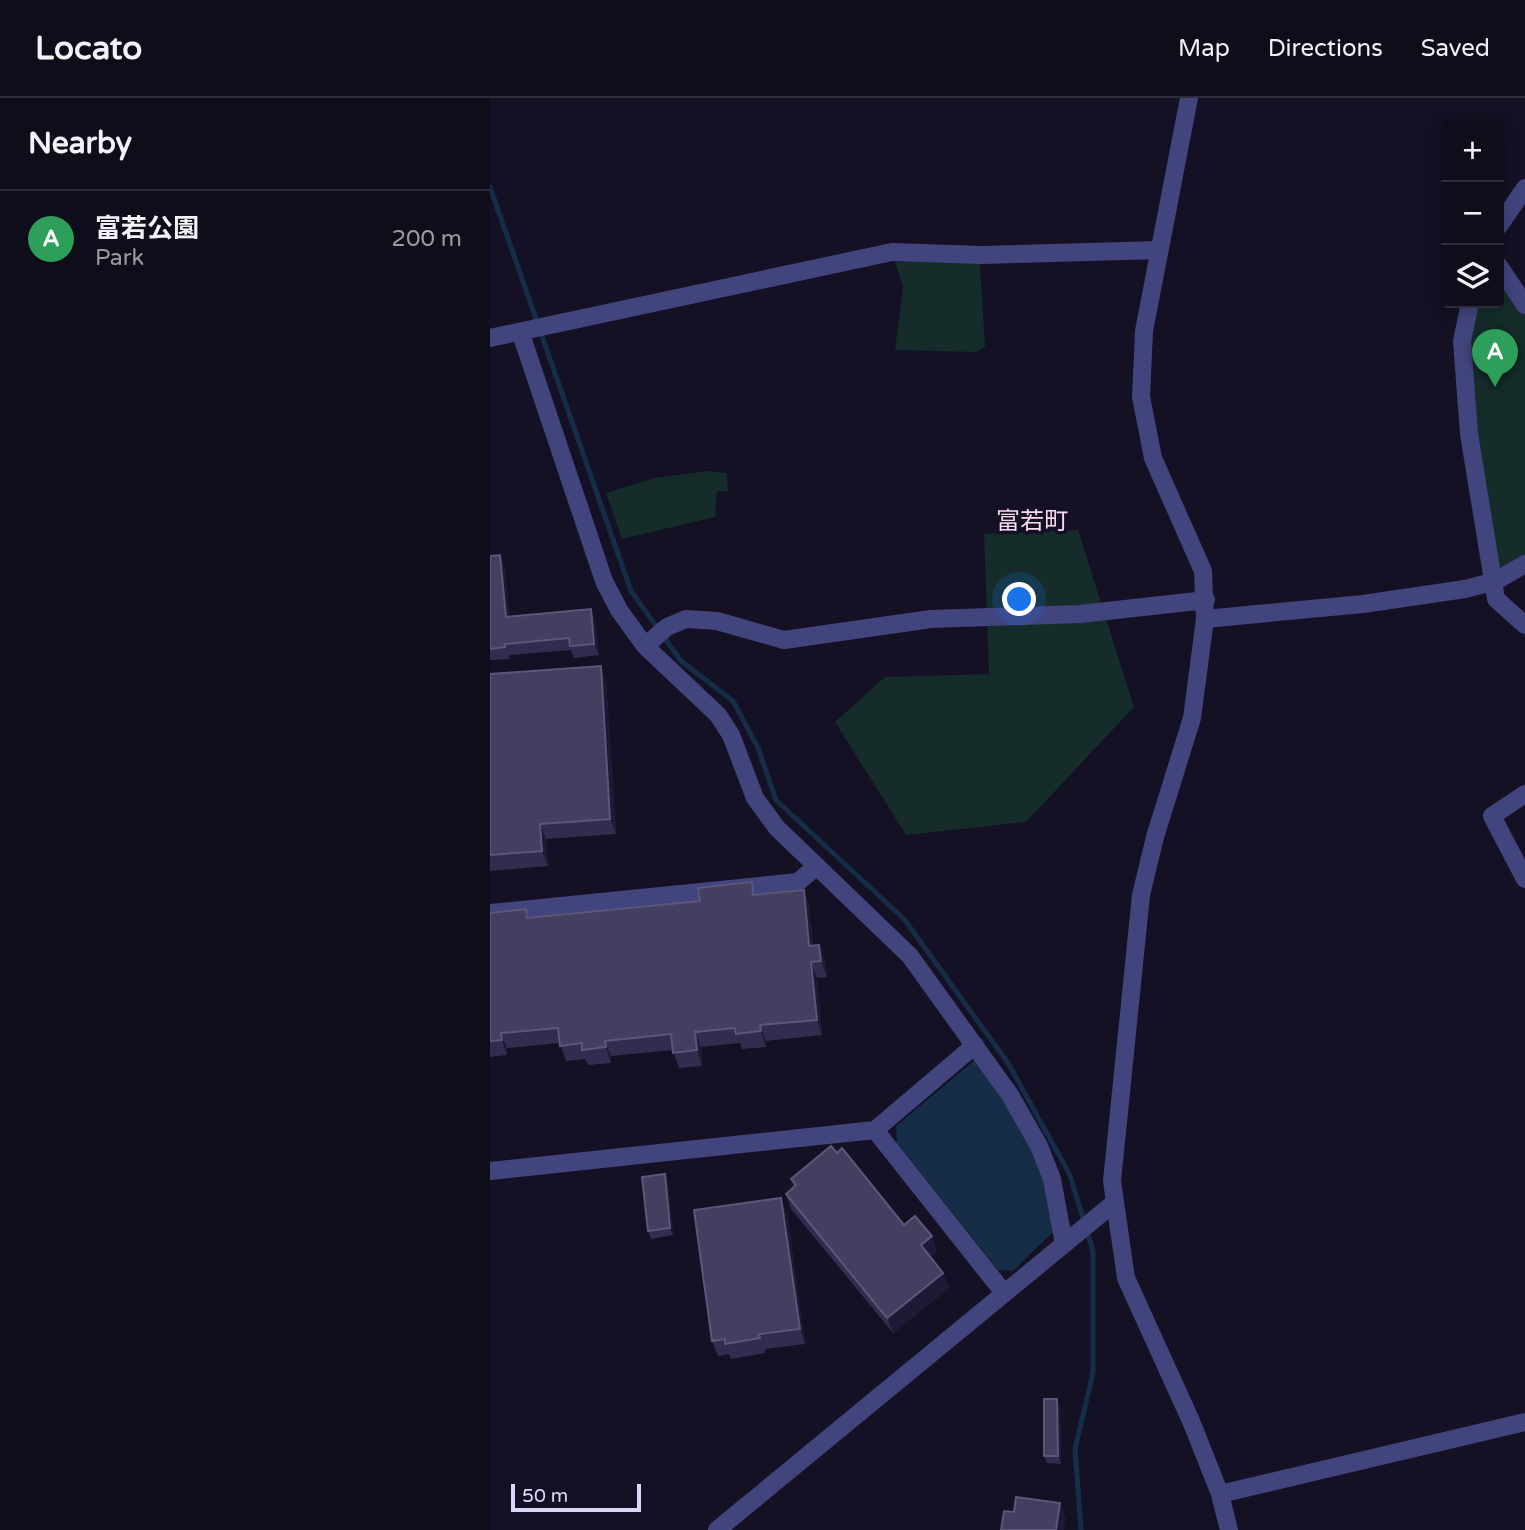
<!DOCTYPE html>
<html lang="en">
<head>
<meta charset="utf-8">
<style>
  :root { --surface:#0e0d1a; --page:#171623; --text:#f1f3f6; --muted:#9b9ca2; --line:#2e2d39; --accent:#db2777 }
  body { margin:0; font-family:"Varela Round","Noto Sans JP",sans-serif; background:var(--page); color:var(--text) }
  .controls { position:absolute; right:21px; top:21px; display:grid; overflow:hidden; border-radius:7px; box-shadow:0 4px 18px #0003 }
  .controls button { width:63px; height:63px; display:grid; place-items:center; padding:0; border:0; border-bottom:2px solid var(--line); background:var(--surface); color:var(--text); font:35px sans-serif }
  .scale { position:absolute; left:21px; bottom:18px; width:130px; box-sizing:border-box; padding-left:7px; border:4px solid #dad8fa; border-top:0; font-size:19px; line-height:24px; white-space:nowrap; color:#dad8fa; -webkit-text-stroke:5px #131123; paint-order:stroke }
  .you { position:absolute; left:530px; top:502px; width:24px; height:24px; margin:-18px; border:5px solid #fff; border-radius:50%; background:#1a73e8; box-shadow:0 0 0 10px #1a73e833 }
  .badge { display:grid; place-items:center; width:46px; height:46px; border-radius:50%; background:var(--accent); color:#fff; font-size:23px; font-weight:700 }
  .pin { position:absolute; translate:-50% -58px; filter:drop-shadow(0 2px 4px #0008) }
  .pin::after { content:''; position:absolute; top:37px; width:24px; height:21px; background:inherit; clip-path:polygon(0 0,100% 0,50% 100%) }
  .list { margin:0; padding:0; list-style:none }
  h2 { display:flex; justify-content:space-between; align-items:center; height:91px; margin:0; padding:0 28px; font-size:30px }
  h2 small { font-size:23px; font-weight:400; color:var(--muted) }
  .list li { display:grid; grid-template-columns:46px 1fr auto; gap:21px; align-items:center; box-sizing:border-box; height:98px; padding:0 28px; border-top:2px solid var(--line) }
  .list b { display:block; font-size:26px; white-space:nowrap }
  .list p { margin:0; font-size:23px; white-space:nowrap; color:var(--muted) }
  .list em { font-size:23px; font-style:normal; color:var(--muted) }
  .icon { flex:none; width:38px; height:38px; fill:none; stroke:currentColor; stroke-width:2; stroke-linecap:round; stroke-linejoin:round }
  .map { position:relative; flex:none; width:1035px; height:1432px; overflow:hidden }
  header { display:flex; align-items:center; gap:42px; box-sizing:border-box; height:98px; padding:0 35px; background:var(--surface); border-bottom:2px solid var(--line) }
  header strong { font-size:33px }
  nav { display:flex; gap:38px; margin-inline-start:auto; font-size:24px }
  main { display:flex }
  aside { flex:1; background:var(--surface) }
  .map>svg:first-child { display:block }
  .green { fill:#152c2a }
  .water { fill:#162d48 }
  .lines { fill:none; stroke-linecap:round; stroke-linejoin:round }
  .stream { stroke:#162d48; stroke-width:5 }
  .minor { stroke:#42447d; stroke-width:18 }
  .wall { fill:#312d4f }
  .shaded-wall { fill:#1d1a36 }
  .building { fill:#433f61; stroke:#5b5779; stroke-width:2 }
  .labels { text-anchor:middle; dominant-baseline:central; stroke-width:7; stroke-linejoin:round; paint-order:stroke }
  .quarter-label { font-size:24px; fill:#fadaf1; stroke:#131123 }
</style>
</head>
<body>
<header>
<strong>Locato</strong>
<nav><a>Map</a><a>Directions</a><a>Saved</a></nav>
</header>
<main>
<aside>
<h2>Nearby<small></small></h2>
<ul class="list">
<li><span class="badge" style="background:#2e9e5b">A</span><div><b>富若公園</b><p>Park</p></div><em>200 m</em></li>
</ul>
</aside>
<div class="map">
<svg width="1035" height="1432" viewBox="0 0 1035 1432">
  <rect width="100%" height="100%" fill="#131123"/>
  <path class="green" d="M440 162 490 166 495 249 486 254 405 252 413 189 405 164Z
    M1009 168 1035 207V466L1006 483 979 336 980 205H1009Z
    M217 373 237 375 238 393H227L225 419 132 441 116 395 165 380Z
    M588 432 644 609 536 724 416 737 345 624 395 579 499 576 494 436Z"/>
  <path class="water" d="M486 961 543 1050 557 1083 563 1134 523 1173 508 1172 407 1045 406 1028Z"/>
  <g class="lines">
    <path class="stream" d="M0 89 141 493 191 563 243 603 268 650 286 702 414 821 518 965 580 1077 603 1153V1275L585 1351 591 1432"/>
    <path class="minor" d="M699 0 654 233 651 299 663 360 713 473 715 521 702 620 665 739 651 797 622 1083 636 1180 701 1323 730 1396 739 1432
      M1009 128 1035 90
      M1009 168 1035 207
      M980 205 972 243 979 336 1006 501 1035 527
      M31 236 114 483 129 512 155 548 228 617 241 637 265 700 287 730 420 858 520 997 549 1048 562 1081 574 1146
      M0 240 402 154 492 157 670 152
      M715 521 873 506 975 491 1006 483 1035 466
      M155 548 177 529 196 521 227 523 294 542 441 521 590 516 716 502
      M1035 696 1002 718 1035 781
      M0 815 308 784 327 768
      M385 1032 514 1195
      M0 1073 385 1032 485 947
      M730 1396 1035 1324
      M227 1432 624 1105"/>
  </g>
  <path class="wall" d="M0 458 15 469 19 519 101 511 105 523 109 557 84 560 81 552 19 557V561L0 562Z
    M0 576 116 583 126 736 56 741 58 768 0 773Z
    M314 792 319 807 323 848 335 863 337 879 327 880 332 937 276 943V949L252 951 250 945 211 949 212 968 189 970 183 952 121 958V965L98 967 95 961 76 963 70 945 17 950V957L0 959V815L36 811 39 820Z
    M301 1081 414 1127 447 1153 440 1159 453 1175 459 1190 403 1235 301 1111 296 1096 304 1089Z
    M178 1084 183 1137 161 1141 158 1133Z
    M297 1116 315 1246 275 1251V1255L241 1261 239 1256 228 1258 222 1243Z
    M570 1309 571 1366 557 1365 554 1358Z"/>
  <path class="shaded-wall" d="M10 457 15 469 20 531 16 519Z
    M101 511 105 523 109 557 104 546Z
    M111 568 116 583 126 736 120 721Z
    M50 726 56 741 58 768 52 753Z
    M314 792 319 807 325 864 319 848Z
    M329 847 335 863 337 879 331 863Z
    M321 864 327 880 332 937 327 922Z
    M270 927 276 943V949L271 933Z
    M205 934 211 949 212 968 207 952Z
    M11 935 17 950V957L12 942Z
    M115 943 121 958V965L116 949Z
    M175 1076 178 1084 183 1137 180 1130Z
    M291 1100 297 1116 315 1246 310 1231Z
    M442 1138 447 1153 436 1162 431 1147Z
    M453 1175 459 1190 403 1235 397 1220Z
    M567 1301 570 1309 571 1366 568 1358Z
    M570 1405 576 1420 574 1432H566Z"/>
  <path class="building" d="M10 457 16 519 101 511 104 546 80 548 79 540 15 546V549L0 551V458Z
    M111 568 120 721 50 726 52 753 0 757V576Z
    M262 784 263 797 314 792 319 848 329 847 331 863 321 864 327 922 270 927 271 933 246 936 245 930 205 934 207 952 183 955 181 936 115 943 116 949 92 952V945L70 948 68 930 11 935 12 942 0 943V815L36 811 37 820 210 803 208 790Z
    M341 1048 347 1055 352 1050 414 1127 425 1118 442 1138 431 1147 453 1175 397 1220 296 1096 306 1087 301 1081Z
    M175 1076 180 1130 158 1133 152 1079Z
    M291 1100 310 1231 269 1236 270 1240 235 1246V1241L222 1243 204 1112Z
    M554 1301H567L568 1358H554Z
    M526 1399 570 1405 566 1432H511L514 1413 524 1414Z"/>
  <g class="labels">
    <g class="quarter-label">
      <text x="542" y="423">富若町</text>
    </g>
  </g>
</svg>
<div class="controls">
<button>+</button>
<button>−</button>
<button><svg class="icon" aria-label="layers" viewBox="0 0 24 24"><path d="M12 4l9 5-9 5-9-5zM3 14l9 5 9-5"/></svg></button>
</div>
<div class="scale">50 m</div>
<div class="you"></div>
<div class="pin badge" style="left:1005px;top:289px;background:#2e9e5b">A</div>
</div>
</main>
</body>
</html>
